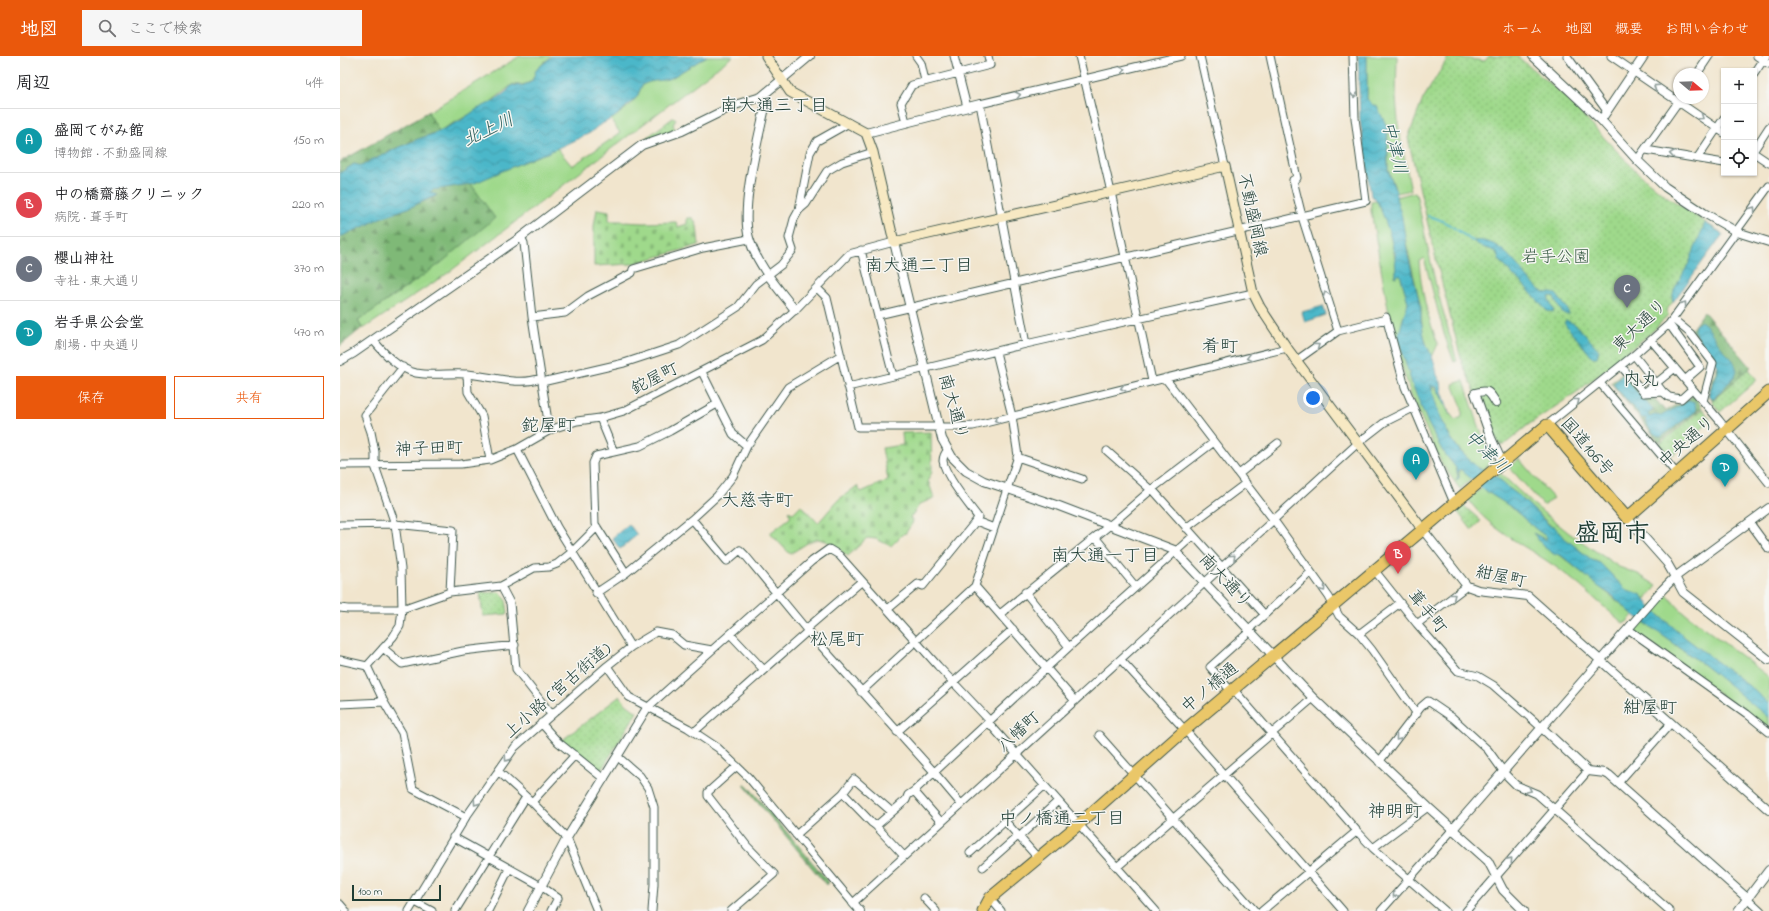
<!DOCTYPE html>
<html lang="ja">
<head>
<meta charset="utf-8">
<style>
  :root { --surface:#fff; --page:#f6f6f6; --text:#202124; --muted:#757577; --line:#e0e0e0; --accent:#ea580c }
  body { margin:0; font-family:"Indie Flower","Klee One",sans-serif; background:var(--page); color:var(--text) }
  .controls { position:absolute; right:12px; top:12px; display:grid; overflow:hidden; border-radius:0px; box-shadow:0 1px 3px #0004 }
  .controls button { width:36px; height:36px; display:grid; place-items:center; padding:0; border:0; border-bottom:1px solid var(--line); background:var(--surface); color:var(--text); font:20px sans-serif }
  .compass { position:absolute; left:1333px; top:12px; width:36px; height:36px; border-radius:50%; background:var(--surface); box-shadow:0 1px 3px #0004; rotate:109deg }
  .scale { position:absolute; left:12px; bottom:10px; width:89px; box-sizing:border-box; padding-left:4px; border:2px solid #1f3d34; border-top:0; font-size:11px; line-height:14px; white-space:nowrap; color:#1f3d34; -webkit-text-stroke:3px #f6f6f2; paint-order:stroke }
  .you { position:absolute; left:973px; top:342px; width:14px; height:14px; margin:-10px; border:3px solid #fff; border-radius:50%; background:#1a73e8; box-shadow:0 0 0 6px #1a73e833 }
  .badge { display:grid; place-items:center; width:26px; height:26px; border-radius:50%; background:var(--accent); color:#fff; font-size:13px; font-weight:700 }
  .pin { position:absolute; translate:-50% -33px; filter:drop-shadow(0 1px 2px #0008) }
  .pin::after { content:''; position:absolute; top:21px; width:14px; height:12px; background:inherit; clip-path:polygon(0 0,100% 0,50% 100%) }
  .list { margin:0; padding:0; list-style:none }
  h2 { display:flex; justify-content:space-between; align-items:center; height:52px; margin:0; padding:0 16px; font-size:17px }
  h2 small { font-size:13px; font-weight:400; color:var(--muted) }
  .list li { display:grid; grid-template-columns:26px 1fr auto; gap:12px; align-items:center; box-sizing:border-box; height:64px; padding:0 16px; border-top:1px solid var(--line) }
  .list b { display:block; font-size:15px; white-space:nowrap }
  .list p { margin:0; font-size:13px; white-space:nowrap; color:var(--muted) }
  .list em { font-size:13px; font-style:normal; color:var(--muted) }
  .actions { display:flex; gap:8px; padding:12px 16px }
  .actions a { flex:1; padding:9px 0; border:1px solid var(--accent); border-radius:0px; text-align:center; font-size:14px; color:var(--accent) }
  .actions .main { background:var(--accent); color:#fff }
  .icon { flex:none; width:22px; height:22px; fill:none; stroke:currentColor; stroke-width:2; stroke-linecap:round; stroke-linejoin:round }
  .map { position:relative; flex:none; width:1429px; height:855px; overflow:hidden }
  header { display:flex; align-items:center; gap:24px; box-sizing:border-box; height:56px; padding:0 20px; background:var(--accent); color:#fff }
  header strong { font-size:19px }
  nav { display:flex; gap:22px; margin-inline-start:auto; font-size:14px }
  .search { width:280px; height:36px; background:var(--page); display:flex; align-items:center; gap:10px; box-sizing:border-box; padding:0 14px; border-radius:0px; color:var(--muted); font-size:15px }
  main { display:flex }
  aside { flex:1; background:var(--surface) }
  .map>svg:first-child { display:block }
  .green { fill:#9fd98b; stroke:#5f8b60 }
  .forest { fill:url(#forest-firs); stroke:#4f7b56 }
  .cemetery { fill:url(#cemetery-stones); stroke:#5f8b60 }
  .park { fill:url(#park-dots); stroke:#5f8b60 }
  .water { fill:url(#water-waves); stroke:#367a7e }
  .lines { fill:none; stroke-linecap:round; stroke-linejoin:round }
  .stream { stroke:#4cb7c9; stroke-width:2 }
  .minor-casing { stroke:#3e564b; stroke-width:9 }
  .tertiary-casing { stroke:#3e564b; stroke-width:10 }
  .secondary-casing { stroke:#3e564b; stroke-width:11 }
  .trunk-casing { stroke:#3e564b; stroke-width:13 }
  .minor { stroke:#fff; stroke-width:7 }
  .tertiary { stroke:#fff; stroke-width:8 }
  .secondary { stroke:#f7e9c3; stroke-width:9 }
  .trunk { stroke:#eac769; stroke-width:11 }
  .oneway { stroke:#8f9e9a }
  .labels { text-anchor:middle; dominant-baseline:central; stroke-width:3; stroke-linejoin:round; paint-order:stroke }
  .street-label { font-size:17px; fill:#1f3d34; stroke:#f6f6f2 }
  .park-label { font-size:17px; fill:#395c45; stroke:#f6f6f2 }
  .neighbourhood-label { font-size:18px; fill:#1f3d34; stroke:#f6f6f2 }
  .water-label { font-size:18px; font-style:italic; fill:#2a5c59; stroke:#f6f6f2 }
  .town-label { font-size:25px; font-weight:bold; fill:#1f3d34; stroke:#f6f6f2 }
</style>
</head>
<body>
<header>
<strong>地図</strong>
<div class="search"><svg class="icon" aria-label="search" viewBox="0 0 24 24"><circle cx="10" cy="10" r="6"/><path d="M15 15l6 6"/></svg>ここで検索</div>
<nav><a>ホーム</a><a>地図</a><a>概要</a><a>お問い合わせ</a></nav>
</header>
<main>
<aside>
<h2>周辺<small>4件</small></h2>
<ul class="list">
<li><span class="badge" style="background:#0f9aa8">A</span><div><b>盛岡てがみ館</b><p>博物館 · 不動盛岡線</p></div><em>150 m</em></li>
<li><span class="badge" style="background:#e0444e">B</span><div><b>中の橋齋藤クリニック</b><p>病院 · 葺手町</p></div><em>220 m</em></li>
<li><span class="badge" style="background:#6b7280">C</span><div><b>櫻山神社</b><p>寺社 · 東大通り</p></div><em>370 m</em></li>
<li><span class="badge" style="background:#0f9aa8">D</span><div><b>岩手県公会堂</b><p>劇場 · 中央通り</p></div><em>470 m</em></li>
</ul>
<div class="actions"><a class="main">保存</a><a>共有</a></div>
</aside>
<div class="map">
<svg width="1429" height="855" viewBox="0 0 1429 855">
  <defs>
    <pattern id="forest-firs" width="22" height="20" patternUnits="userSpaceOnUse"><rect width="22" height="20" fill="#7fb977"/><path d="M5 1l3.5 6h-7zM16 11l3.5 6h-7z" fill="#679862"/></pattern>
    <pattern id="cemetery-stones" width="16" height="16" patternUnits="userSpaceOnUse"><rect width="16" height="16" fill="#9fd98b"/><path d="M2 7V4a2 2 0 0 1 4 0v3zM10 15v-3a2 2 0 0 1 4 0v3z" fill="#88bb79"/></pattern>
    <pattern id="park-dots" width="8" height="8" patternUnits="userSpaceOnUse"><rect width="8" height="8" fill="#9fd98b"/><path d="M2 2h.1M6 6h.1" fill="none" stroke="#88bb79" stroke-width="1.8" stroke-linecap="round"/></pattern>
    <pattern id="water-waves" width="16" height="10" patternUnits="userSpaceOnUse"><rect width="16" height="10" fill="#4cb7c9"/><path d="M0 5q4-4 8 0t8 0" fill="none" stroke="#3f96a4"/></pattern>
  </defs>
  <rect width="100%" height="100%" fill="#f6f6f2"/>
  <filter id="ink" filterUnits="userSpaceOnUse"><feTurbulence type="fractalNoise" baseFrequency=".025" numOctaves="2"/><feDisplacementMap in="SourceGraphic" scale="8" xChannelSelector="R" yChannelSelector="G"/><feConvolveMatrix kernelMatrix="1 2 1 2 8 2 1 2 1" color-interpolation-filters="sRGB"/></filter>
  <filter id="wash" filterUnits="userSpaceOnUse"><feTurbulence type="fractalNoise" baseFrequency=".012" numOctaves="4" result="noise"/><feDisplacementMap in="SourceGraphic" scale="16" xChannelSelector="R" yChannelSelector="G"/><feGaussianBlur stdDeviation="0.9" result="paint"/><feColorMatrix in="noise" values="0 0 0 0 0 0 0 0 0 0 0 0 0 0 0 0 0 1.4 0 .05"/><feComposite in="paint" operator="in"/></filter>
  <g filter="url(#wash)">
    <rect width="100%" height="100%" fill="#f1e5cd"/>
    <path class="green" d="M180 0H212C210 2 207 4 204 6 193 18 195 32 173 28L147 49 99 75 88 56Z
      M367 0H393L108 217 23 273 18 265 99 208 154 162 131 128 217 92 232 110 280 77 271 64 289 50 297 41 302 29 312 24 331 22Z
      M1027 0H1057L1056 42 1059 76 1071 134 1057 137 1048 114V73L1037 52 1031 48 1027 43Z
      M1075 136 1076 137 1096 230 1117 305 1114 306 1104 278 1084 202 1079 205C1081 234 1087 260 1098 288L1092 301C1084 286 1081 269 1081 252L1056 142V141Z
      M1037 145C1048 167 1055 193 1056 217L1055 221 1060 218 1068 246 1062 266 1066 305 1072 328 1088 367 1102 394 1116 412 1118 420 1116 425 1119 421V412L1132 423 1120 433 1102 408 1071 339 1054 284 1049 258 1031 155V146Z
      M1122 325H1124L1143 382 1153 405 1143 414C1122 404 1102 370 1095 349 1093 342 1093 336 1091 330V328C1102 335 1105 353 1115 364L1122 361V351L1113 328Z
      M1179 403 1213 442 1204 450 1169 411Z
      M1160 417 1193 448 1229 477 1279 511 1298 518 1317 530 1306 543 1298 537 1292 536 1285 533 1260 507 1252 504 1222 480 1178 439 1166 430 1156 420Z
      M1142 432 1171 451 1197 474 1207 481V484L1195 478 1204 491 1221 500 1286 552 1293 559 1287 566 1283 567C1262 550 1242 530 1220 514 1189 491 1151 476 1128 443Z
      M1325 537 1342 555 1429 621V648L1409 630 1347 583 1311 552Z
      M1301 564 1380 621 1429 662V674L1292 574Z"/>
    <path class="forest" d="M88 56 99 75 54 93 22 110 14 108 0 117V106Z
      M131 128 155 162 101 207 18 265 22 272 0 290V181L29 168 40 162 71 151 96 140 90 136 93 133Z
      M1364 256 1411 311 1372 344 1368 338 1378 308 1351 274Z
      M1282 317 1287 318 1305 340 1316 344 1325 355C1335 349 1345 346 1354 339L1362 352 1319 386 1271 327Z
      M404 729H407L489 826 486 829Z"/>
    <path class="cemetery" d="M257 153 269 155V165H284V166L303 167 336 166 338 171 347 168V162H353L357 170 359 189 292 208 254 210V170Z
      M591 376 592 416 588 424 594 442 580 448 570 462 573 466 565 478 564 477 551 490 536 483 527 482 508 500 486 485 478 483 469 486 450 498 430 477 451 461 448 455 453 457 461 449 478 467 498 444 517 430 521 436 548 424 542 392 563 389 562 377Z"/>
    <path class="park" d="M1109 0 1145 5 1149 0H1177L1222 38 1296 115 1326 140 1383 178 1326 255 1328 259 1313 275 1240 334 1188 369 1164 389 1158 387 1122 307 1094 195 1068 82 1083 43Z
      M334 61 336 63 333 69 336 74 307 84 305 83Z
      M1409 313 1417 324 1380 356 1372 345Z
      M1363 353 1370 363 1368 367 1333 399 1327 397 1319 388Z
      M1123 449 1141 465 1132 474 1116 454Z
      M159 536C167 540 167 550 168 558L143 560 140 537Z
      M280 640 286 648 297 656 262 713 258 715 221 685Z"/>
    <path class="water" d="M212 0H367L331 22C320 26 313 23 302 29L297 41 275 61 258 70 250 77 207 97 197 100 135 127 93 134 90 136 97 139 71 151 40 162 29 168 0 181V117L14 108 22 110 32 103 38 102 42 98H47L53 94 78 83 93 78 120 65 137 53 152 46 166 36 172 29 181 30 189 27 192 25 196 14Z
      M1018 0H1027V43L1034 50 1035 48 1037 50 1047 71 1048 114 1054 131 1057 135 1056 142 1062 161 1068 200 1081 252V264L1085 285 1095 308 1097 319 1101 326 1102 335 1110 359 1096 330H1094L1093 332 1091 328V330L1100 362 1110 381 1120 395 1138 412 1156 419 1166 430 1178 439 1210 470H1214L1222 480 1252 504 1260 507 1285 533 1302 539 1311 552 1347 583 1409 630 1429 648V662L1360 606 1291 557 1273 540 1259 531 1222 500 1216 498 1215 499 1204 491 1193 477 1206 484 1207 481 1197 474 1171 451 1144 434 1120 413 1118 415 1119 422 1116 425 1118 420 1116 412 1102 394 1088 367 1072 328 1062 295 1058 281 1068 246 1060 218 1055 221 1056 217 1055 196 1053 194C1054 187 1040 149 1035 142L1031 140 1020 64Z
      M1365 167 1383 178 1333 246 1332 243 1334 234 1349 207Z
      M1133 185C1165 180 1180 219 1201 235 1206 238 1210 236 1216 238L1227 252 1229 259C1220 259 1218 248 1214 241L1211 240 1208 241 1214 256 1207 255 1182 227 1173 219 1160 205 1157 198 1152 194 1139 190Z
      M983 250 986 259 965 266 962 256Z
      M1226 264 1236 269 1259 294 1257 301H1252L1224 267Z
      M1361 265 1366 269 1384 295 1393 304 1397 314 1395 320 1374 342 1369 341V338L1378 316V310L1354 275 1355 269Z
      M1282 319 1313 354 1308 358 1309 361 1315 359 1321 360 1348 345 1355 347 1356 355 1321 381C1312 378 1307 371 1306 362H1302L1273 328Z
      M289 468 297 479 280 493 272 482Z"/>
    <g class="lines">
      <path class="stream" d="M1088 160C1098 162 1109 168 1117 174 1123 177 1126 182 1133 185"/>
    </g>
  </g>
  <g filter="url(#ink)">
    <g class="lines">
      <g class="minor-casing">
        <path id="minor" d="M576 0 581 7 585 25
          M614 0 627 51
          M739 0 771 136 812 325
          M860 0 885 110
          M930 0 957 122 953 124 963 164 998 275
          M1227 0 1267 55
          M1271 0 1384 77
          M1417 0 1429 8
          M1357 18 1369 0
          M1414 18 1426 0
          M566 66 561 47 572 29 650 9 648 0
          M1306 94 1384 107
          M1414 94 1429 71
          M1414 97 1429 107
          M1358 101 1384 62
          M1297 104 1341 42
          M459 154 470 97 477 85 509 67
          M181 181 184 187 192 261 207 359 211 373
          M521 194 553 320
          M477 232 487 242 518 371H615L633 370 947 292
          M538 259 1026 145 1015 62 1013 0
          M192 261 225 257 248 240 292 217 293 213 363 192 409 183
          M1046 261 1065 331 1114 447
          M1333 263 1351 278 1373 307 1363 345
          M1329 268 1360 311 1345 324
          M33 284C44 297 58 313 76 317 92 320 109 317 125 318 149 319 177 331 201 322
          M1311 284 1379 364 1429 427
          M686 288 640 48 841 0
          M1294 299 1323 336
          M957 304 998 275 1046 263
          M1281 310 1304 337 1323 336 1329 341 1341 343 1352 333
          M362 316 393 378 407 390
          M127 318 128 336 142 360 150 404
          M825 322 936 467 989 541 999 560 1019 578 1032 594 1077 658
          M202 326 284 307 339 289 398 251 416 228 441 209 453 194 449 182 454 163 459 154 466 148 487 115 502 106 533 96
          M1260 327 1337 418
          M508 331 686 288 913 237
          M1304 337 1335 312
          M260 362 274 396
          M1207 369 1294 299 1329 268 1429 130
          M177 393 217 471 291 591
          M608 394C605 397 603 400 603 405 605 420 629 449 638 461L636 465 654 472
          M767 395 811 434
          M677 401 742 423
          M0 409 121 408 150 404 177 393 212 373 237 365 260 362 284 355 422 284 455 254 509 198 554 186
          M899 418 938 387
          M812 433 924 558
          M352 463 387 505 400 494 405 499 466 573 594 716 621 748
          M1410 467 1429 493
          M0 469 55 468 113 474 110 536
          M846 472 906 427
          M755 481 796 531
          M1035 515 1077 568 1118 615 1138 620 1153 629 1202 672
          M286 517 255 468 253 407 256 400 300 390 330 375 377 348
          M161 530 194 512 209 511 217 508 232 496 257 471
          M635 530 735 645
          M685 536 729 591
          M256 537 286 517 352 463 377 440 393 420 407 390 448 331 501 299
          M0 552 8 553H62L110 536 161 530 170 547 176 613 211 658
          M548 553 578 528 583 530 636 465
          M660 558 775 465 812 433 874 386
          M1077 568 1127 530
          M466 573 522 525
          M1288 573 1407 658 1429 676
          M908 574 971 516
          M390 578 424 614
          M1019 578 1060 547
          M43 592 62 608 123 595 175 589
          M0 604 27 610
          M781 604 845 674 1003 855
          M27 610 53 581 60 570 62 553 61 513 55 468 35 410V396L31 376 25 359 63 311
          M27 610 44 646 62 677 73 733 126 761
          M267 610 289 641 348 672 378 692 408 721 513 847 1018 387 1045 366 1073 352
          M894 634 1017 775 1033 792 1105 855
          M521 636 635 530 678 400 672 360 656 296
          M892 636 870 611 910 575
          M0 648 44 646
          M307 652 472 505 489 493 499 499 598 610 648 663V666L816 855
          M201 667 218 686 264 723
          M354 676 468 575
          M557 676 673 573
          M759 679 915 855
          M278 701 300 720 308 732 314 751V828L312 855
          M1039 706 1081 651 1088 645 1113 662 1148 694 1166 719 1176 729 1197 738 1330 855
          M158 715 192 746 227 782 257 855
          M1278 727 1331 667
          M503 737 532 767 536 770
          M192 746 235 699
          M665 765 698 802
          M601 766 574 735 729 591 853 480
          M456 779 503 737 514 723 552 756
          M113 781 201 830 218 842 211 855
          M679 781 718 745
          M1033 792 1088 751
          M630 797 704 730
          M564 800 536 770 566 744 568 739 574 735
          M643 811 678 780
          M777 811 973 642
          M584 842 596 855
          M650 842 661 855
          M1407 842 1421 855
          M75 846 92 855
          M0 848 6 855
          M69 855 126 761 175 691 267 610 291 591 316 576 332 579 344 589 372 594
          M115 855 186 741
          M148 855 169 813
          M391 855 434 818 407 790 368 740V736L397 710
          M922 855 1017 775
          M1041 855 1113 773
          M1126 855 1248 715"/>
      </g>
      <g class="tertiary-casing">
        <path id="tertiary" d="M1193 0 1261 64 1297 104 1325 131 1364 157 1397 176 1429 186
          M426 47C419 80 400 151 409 182 417 209 438 232 455 254
          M1261 64 1304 0
          M526 77 640 48
          M554 186 602 383 612 401 626 415 644 425 719 450 834 494 973 642 1088 751 1148 805 1163 834 1184 855
          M0 305 14 297 181 181 302 89 342 75 395 49 421 41 470 0
          M1156 347C1149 336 1149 333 1135 337L1151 382 1162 406
          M1287 462 1327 507 1335 521 1429 452
          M1083 474 1127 530 1138 534 1188 540 1429 754
          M1202 672 1248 715 1265 717 1269 719 1407 842
          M1113 773 1322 534 1335 521 1343 536 1429 604
          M513 847 520 855
          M188 855 227 782 307 652
          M1398 855 1429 814"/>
      </g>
      <g class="secondary-casing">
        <path id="secondary" d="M426 0 450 36 526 77 533 96 554 186 885 110 913 237 920 251 947 292 1083 474"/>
      </g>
      <g class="trunk-casing">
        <path id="trunk" d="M643 855 650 842 739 768 845 674 1207 369 1287 462 1429 336"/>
      </g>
      <use href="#minor" class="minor"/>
      <use href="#tertiary" class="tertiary"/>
      <use href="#secondary" class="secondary"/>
      <use href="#trunk" class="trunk"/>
    </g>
    <defs><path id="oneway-chevron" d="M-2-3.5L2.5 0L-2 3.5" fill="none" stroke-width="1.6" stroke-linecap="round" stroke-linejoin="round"/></defs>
    <g class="oneway">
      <use href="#oneway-chevron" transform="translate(783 14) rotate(-13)"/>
      <use href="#oneway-chevron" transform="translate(1316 31) rotate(-146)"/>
      <use href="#oneway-chevron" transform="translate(678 39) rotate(-14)"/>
      <use href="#oneway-chevron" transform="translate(1014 39) rotate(88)"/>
      <use href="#oneway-chevron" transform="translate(1361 61) rotate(35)"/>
      <use href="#oneway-chevron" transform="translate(1332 98) rotate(-172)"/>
      <use href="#oneway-chevron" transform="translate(1413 153) rotate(-55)"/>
      <use href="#oneway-chevron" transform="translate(986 238) rotate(-108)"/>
      <use href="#oneway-chevron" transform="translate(1344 248) rotate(-54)"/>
      <use href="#oneway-chevron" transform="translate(977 290) rotate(-36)"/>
      <use href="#oneway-chevron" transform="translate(909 302) rotate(166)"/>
      <use href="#oneway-chevron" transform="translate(783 332) rotate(166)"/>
      <use href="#oneway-chevron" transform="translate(1237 345) rotate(-39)"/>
      <use href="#oneway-chevron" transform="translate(657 364) rotate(167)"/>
      <use href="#oneway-chevron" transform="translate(893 501) rotate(-43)"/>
      <use href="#oneway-chevron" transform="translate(983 533) rotate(54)"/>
      <use href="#oneway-chevron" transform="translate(1113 540) rotate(-38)"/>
      <use href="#oneway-chevron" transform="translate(1058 682) rotate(128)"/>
      <use href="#oneway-chevron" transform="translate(167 703) rotate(125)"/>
      <use href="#oneway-chevron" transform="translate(1189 734) rotate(25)"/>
      <use href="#oneway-chevron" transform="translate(136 747) rotate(125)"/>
      <use href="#oneway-chevron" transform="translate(1170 804) rotate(-48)"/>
      <use href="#oneway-chevron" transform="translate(1055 839) rotate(131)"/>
    </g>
  </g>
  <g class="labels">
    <g class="street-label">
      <text transform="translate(912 159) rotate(78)">不動盛岡線</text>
      <text transform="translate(1300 270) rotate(-44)">東大通り</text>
      <text transform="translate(315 323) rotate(-27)">鉈屋町</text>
      <text transform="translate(613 351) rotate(74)">南大通り</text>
      <text transform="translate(1347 386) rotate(-41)">中央通り</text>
      <text transform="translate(1247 391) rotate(49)">国道106号</text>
      <text transform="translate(89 393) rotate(-2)">神子田町</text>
      <text transform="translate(1161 521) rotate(12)">紺屋町</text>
      <text transform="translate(885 525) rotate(47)">南大通り</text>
      <text transform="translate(1087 556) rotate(51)">葺手町</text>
      <text transform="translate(870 632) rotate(-40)">中ノ橋通</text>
      <text transform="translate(218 635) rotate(-41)">上小路 (宮古街道)</text>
      <text transform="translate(679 676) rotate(-42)">八幡町</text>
    </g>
    <g class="park-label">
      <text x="1216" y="201">岩手公園</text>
    </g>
    <g class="neighbourhood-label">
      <text x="434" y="51">南大通三丁目</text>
      <text x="579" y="211">南大通二丁目</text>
      <text x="880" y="292">肴町</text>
      <text x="1301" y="325">内丸</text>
      <text x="208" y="371">鉈屋町</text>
      <text x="417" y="446">大慈寺町</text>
      <text x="765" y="501">南大通一丁目</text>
      <text x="497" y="585">松尾町</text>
      <text x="1310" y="653">紺屋町</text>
      <text x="1055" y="757">神明町</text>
      <text x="722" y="764">中ノ橋通二丁目</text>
    </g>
    <g class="water-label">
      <text transform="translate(149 75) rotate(-25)">北上川</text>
      <text transform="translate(1053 92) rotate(76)">中津川</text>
      <text transform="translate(1146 397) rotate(44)">中津川</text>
    </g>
    <g class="town-label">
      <text x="1272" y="479">盛岡市</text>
    </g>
  </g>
</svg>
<div class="controls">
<button>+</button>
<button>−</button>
<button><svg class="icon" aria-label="locate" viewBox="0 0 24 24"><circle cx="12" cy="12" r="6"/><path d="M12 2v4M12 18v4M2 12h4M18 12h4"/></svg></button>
</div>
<svg class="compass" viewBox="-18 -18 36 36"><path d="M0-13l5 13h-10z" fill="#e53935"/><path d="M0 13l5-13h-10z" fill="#757577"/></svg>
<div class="scale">100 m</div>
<div class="you"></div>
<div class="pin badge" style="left:1076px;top:424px;background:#0f9aa8">A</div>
<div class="pin badge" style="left:1058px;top:518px;background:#e0444e">B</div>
<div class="pin badge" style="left:1287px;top:252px;background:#6b7280">C</div>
<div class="pin badge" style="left:1385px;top:431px;background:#0f9aa8">D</div>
</div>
</main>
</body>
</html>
